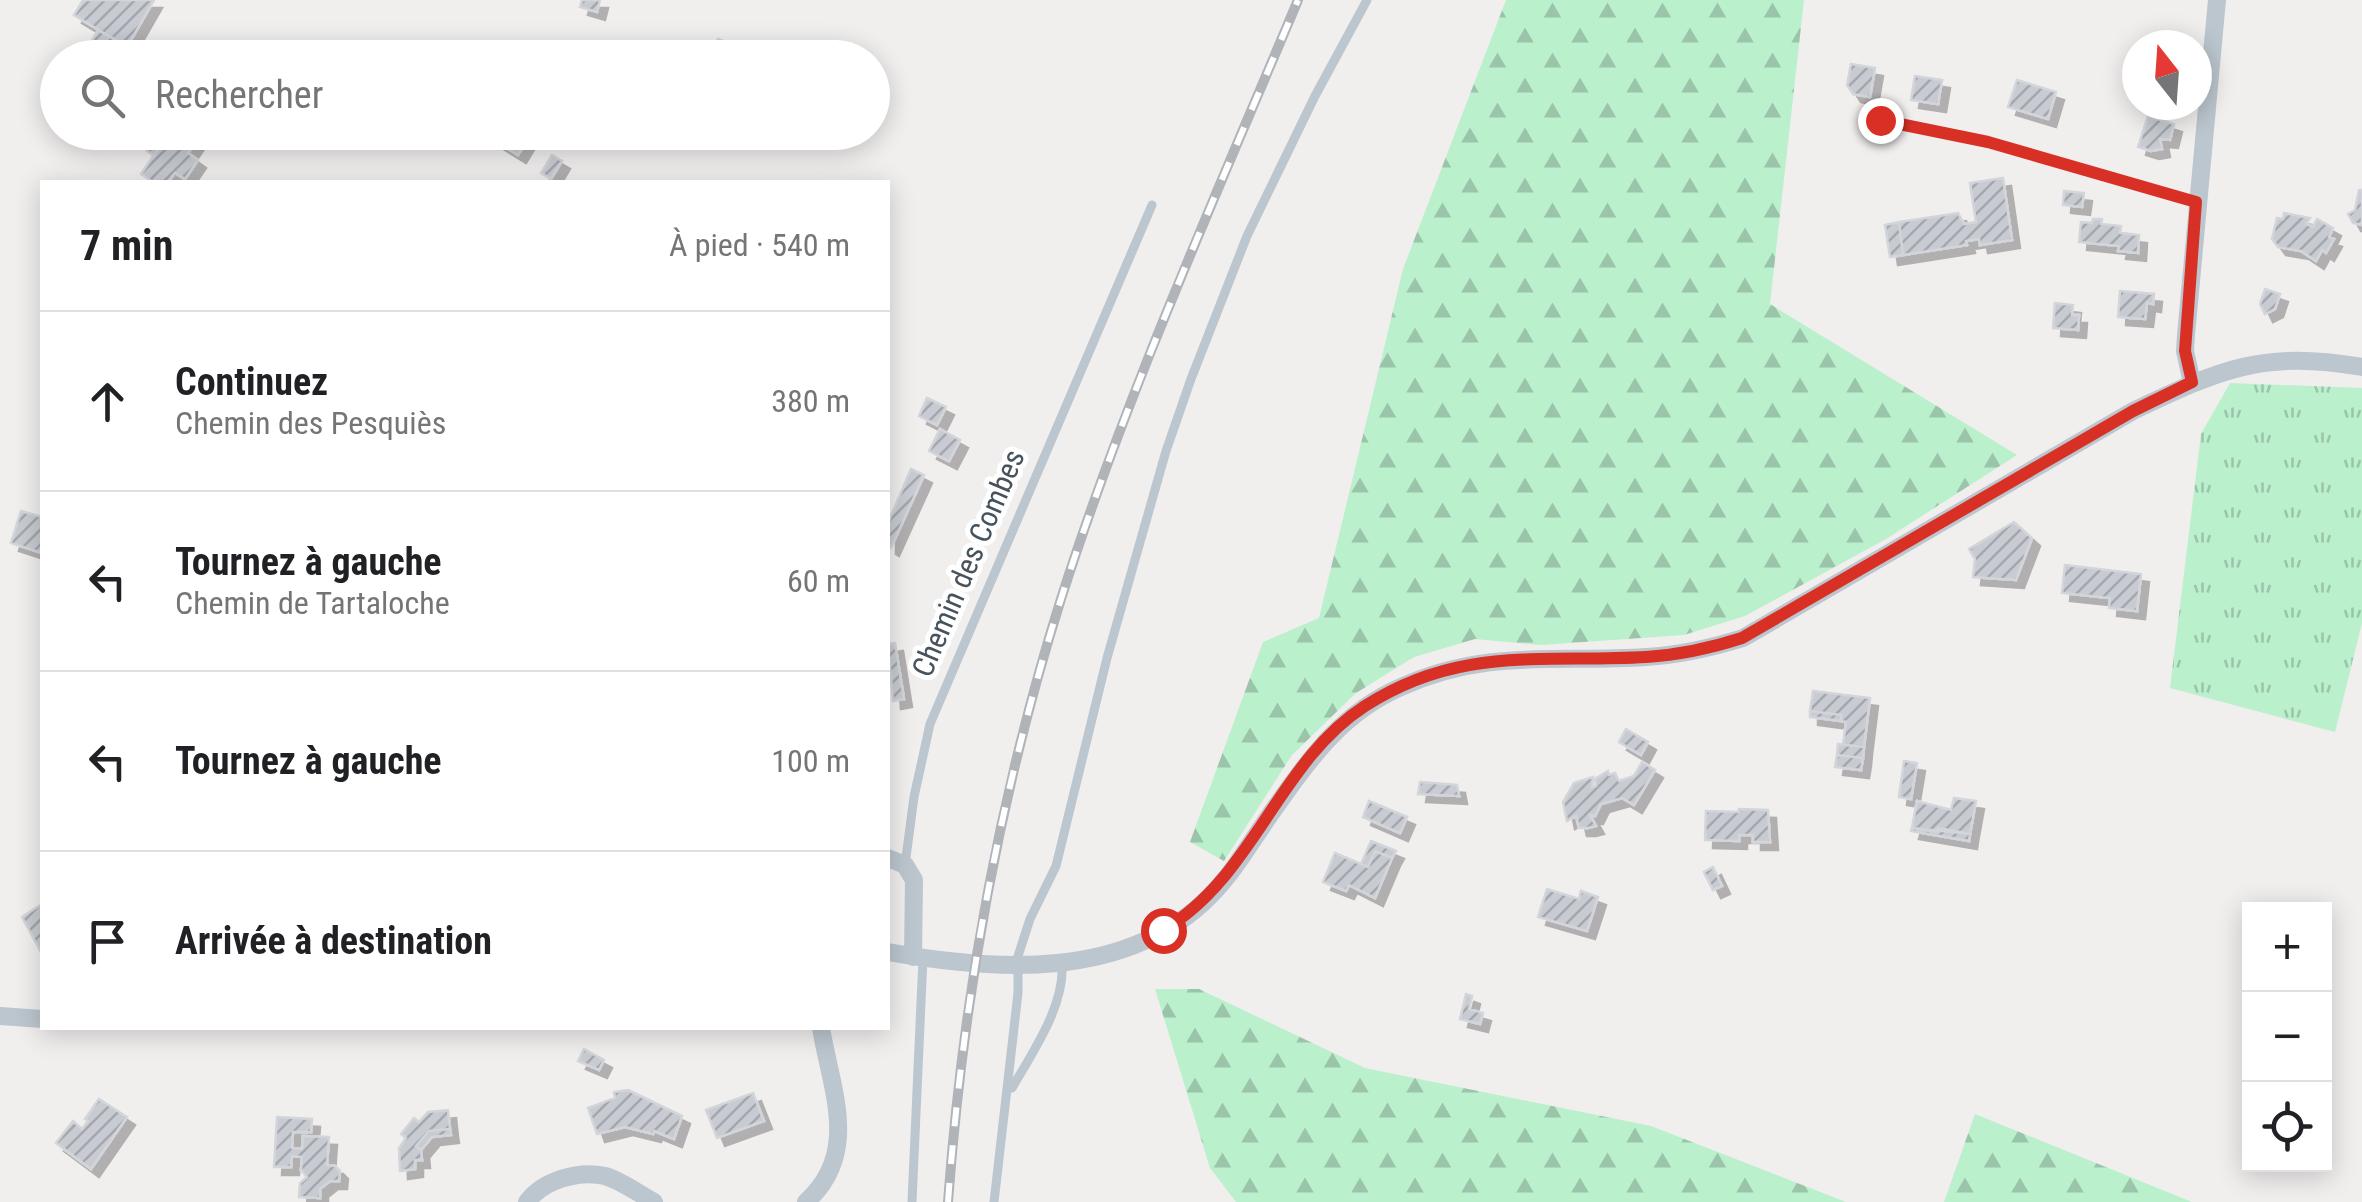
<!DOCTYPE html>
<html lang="fr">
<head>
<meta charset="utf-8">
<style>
  :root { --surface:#fff; --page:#f6f6f6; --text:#202124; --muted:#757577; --line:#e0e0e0 }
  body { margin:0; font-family:"Roboto Condensed",sans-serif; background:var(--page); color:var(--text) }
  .controls { position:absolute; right:30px; bottom:30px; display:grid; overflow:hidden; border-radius:0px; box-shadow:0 5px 25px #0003 }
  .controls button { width:90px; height:90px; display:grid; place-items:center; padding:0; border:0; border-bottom:2px solid var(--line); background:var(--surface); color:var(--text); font:50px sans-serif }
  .compass { position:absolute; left:2122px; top:30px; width:90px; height:90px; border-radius:50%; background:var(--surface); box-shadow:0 5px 25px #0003; rotate:343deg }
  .stop { position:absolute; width:30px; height:30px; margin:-22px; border:8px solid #d93025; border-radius:50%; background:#fff }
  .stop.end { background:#d93025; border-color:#fff; box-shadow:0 2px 10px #0008 }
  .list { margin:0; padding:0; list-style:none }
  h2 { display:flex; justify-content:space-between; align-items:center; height:130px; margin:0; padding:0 40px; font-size:42px }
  h2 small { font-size:32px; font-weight:400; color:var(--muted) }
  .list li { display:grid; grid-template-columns:65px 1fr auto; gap:30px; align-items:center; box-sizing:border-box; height:180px; padding:0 40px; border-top:2px solid var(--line) }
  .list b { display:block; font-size:38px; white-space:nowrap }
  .list p { margin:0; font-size:32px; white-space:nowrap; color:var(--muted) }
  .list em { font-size:32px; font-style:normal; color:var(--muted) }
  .icon { flex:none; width:55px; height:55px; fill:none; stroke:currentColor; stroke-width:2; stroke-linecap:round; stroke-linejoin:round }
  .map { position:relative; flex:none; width:2362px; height:1202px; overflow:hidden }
  .search { position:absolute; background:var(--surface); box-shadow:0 5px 25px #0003; left:40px; top:40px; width:850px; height:110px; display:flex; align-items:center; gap:25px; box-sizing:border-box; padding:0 35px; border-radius:55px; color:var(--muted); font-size:38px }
  .panel { position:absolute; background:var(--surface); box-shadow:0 5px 25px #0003; left:40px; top:180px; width:850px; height:850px; border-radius:0px }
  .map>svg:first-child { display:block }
  .grass { fill:url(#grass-tufts) }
  .forest { fill:url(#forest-firs) }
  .building { fill:url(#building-hatch); stroke:#d2d5da; stroke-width:2.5; filter:url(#shadow) }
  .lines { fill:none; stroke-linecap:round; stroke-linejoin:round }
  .service { stroke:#bcc6ce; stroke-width:9 }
  .minor { stroke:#bcc6ce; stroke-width:18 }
  .rail-casing { stroke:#b0b4b9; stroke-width:10 }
  .rail { stroke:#fff; stroke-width:6; stroke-dasharray:19; stroke-linecap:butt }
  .route { stroke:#d93025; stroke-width:12 }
  .labels { text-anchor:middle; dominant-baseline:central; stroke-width:10; stroke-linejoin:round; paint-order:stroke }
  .street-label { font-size:30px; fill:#46525c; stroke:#fff }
</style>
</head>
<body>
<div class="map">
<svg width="2362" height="1202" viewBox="0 0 2362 1202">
  <defs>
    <pattern id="grass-tufts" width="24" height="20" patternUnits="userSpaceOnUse" patternTransform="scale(2.5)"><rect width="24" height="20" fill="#bbf0cd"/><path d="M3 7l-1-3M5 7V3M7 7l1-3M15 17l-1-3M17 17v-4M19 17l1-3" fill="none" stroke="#9ac5aa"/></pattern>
    <pattern id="forest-firs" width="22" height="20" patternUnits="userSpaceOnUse" patternTransform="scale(2.5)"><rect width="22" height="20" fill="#bbf0cd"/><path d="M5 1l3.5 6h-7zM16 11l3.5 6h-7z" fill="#9ac5aa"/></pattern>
    <pattern id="building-hatch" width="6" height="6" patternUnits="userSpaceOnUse" patternTransform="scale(2.5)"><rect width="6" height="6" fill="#c8cbd1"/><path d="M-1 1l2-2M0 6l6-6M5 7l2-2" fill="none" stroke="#a4a7ad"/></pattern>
    <filter id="shadow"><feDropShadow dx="8" dy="8" stdDeviation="0" flood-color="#0004"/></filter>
  </defs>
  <rect width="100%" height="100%" fill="#f1eeee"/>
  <path class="grass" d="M2230 383 2362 388V623L2335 732 2170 688 2201 434Z"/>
  <path class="forest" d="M1506 0H1804L1770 304 2017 455 1886 539 1745 616 1684 635 1541 645 1475 639 1414 657 1356 693 1292 755 1224 861 1190 842 1263 642 1319 618 1403 269Z
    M1155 989H1199L1365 1068 1651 1126 1846 1202H1236L1210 1168Z
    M1975 1114 2192 1202H1944Z"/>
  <path class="building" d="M83 0H154L127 47 74 15Z
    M582 0H600L597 12 580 7Z
    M98 30 118 41 110 53 91 42Z
    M718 39 735 46 730 58H705Z
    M1851 64 1875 68 1870 97 1853 94 1847 85Z
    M1915 76 1942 80 1938 104 1911 100Z
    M2017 80 2056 92 2048 119 2008 107Z
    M2148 116 2174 124 2170 140 2160 139 2162 149 2151 151 2138 147Z
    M170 132H193L199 137 188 153 198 160 185 179 175 173 168 182H153L141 174Z
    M481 132H517L509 146 510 150Z
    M517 132H532L518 155 510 150 509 146Z
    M158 134 165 139 154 156 147 151Z
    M552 155 562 161 551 179 541 173Z
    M2003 178 2012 240 1980 245 1979 239 1966 241 1967 245 1903 255 1899 222 1958 213 1964 224 1976 222 1970 183Z
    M2359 190H2362V225L2353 223 2348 214 2355 210Z
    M2064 191 2084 193 2082 207 2063 205Z
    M2284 213 2310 218 2306 224 2313 227 2317 219 2333 228 2329 237 2334 239 2326 253 2322 250 2316 261 2301 251 2278 247 2272 239 2277 218 2283 219Z
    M2093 219H2102L2101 224 2121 226 2120 233 2139 235 2138 253 2118 251 2119 246 2079 242 2081 222 2092 223Z
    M1899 222 1903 255 1890 257 1885 225Z
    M2265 289 2280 294 2275 309 2265 314 2260 304Z
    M2120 291 2154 294 2153 304 2147 303 2145 319 2118 317Z
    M2055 303 2073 305 2072 315H2079L2078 330 2053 328Z
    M927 398 946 407 937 425 919 416Z
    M940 429 960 440 949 461 929 451Z
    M911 469 924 475 891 548 888 546V523Z
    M21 511 42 517V553L11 543Z
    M2014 522 2032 538 2016 580 1973 577 1975 559 1969 549Z
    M2065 565 2141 574 2137 611 2109 608 2110 598 2062 593Z
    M895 643 904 699 893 701 888 644Z
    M1813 691 1870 698 1864 747 1843 745 1846 722 1841 721V715L1810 711Z
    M1810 711 1841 715V721L1810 717Z
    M1626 729 1648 742 1641 755 1619 742Z
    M1838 744 1864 747 1863 758 1837 755Z
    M1837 755 1863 758 1861 770 1835 767Z
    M1904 761 1917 763 1911 799 1899 797Z
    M1642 762 1655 770 1634 805 1622 798 1601 804 1595 816 1590 815 1596 826 1588 828H1579L1576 816 1567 821 1563 802 1574 783 1593 777 1592 787 1596 786 1595 779 1608 771 1609 775 1615 773 1619 781 1634 776Z
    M1420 782 1457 785 1459 796 1418 794Z
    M1954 798 1976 801 1970 834 1912 828 1917 801 1951 810Z
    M1369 801 1407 817 1400 833 1363 817Z
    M1739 809 1768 810 1770 842H1753V835H1739V841L1705 840 1706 811 1739 812Z
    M1912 828 1937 832 1938 828 1970 834 1969 841 1911 831Z
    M1371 841 1396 851 1392 858 1375 851 1368 867 1361 864Z
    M1375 851 1392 858 1375 898 1349 885 1346 891 1323 882 1335 853 1368 867Z
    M1713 867 1722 886 1713 890 1704 872Z
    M1547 889 1579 899 1581 891 1598 897 1587 931 1538 917Z
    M42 904V954L22 917Z
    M1466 994 1472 996 1469 1009 1483 1013 1480 1024 1460 1019Z
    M584 1049 604 1060 599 1070 578 1061Z
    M628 1090 682 1116 674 1139 654 1131 653 1134 625 1127 597 1134 588 1108 615 1098 614 1092Z
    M753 1093 764 1121 717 1138 706 1110Z
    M99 1099 127 1117 91 1169 56 1143 73 1121 82 1129 88 1121 85 1119Z
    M448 1110 450 1129 429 1131 416 1146 421 1150 422 1160H415V1169L400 1171 399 1148 406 1138 401 1134 414 1118 419 1122 428 1112Z
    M277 1117 312 1119 311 1132H293L292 1148 302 1149 303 1136 329 1137 327 1165 335 1166 340 1171 339 1181H330L320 1189V1198L299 1197 300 1183 307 1177 301 1170 302 1157 292 1156 291 1167H274Z
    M450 1129 451 1135 432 1137 421 1150 416 1146 429 1131Z"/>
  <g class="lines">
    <path class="service" d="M1880 120 1988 142 2197 202
      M905 865 914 797 930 724 1152 205
      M1012 1088C1032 1053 1065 1006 1062 964
      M912 1202 923 958
      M994 1202 1018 993V956L1030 919 1056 866 1107 658 1166 451 1191 379 1247 236 1315 96 1367 0"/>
    <path class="minor" d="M2192 383 2185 351 2186 335 2217 0
      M888 858 905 865 914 880 913 957
      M888 952C994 971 1126 981 1210 896 1236 870 1255 835 1277 805 1311 756 1345 711 1401 687 1487 648 1557 663 1646 657 1680 655 1711 648 1743 638L2133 411C2221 369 2263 350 2362 367
      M0 1016 42 1019
      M527 1202C543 1180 579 1170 605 1176 622 1181 639 1194 654 1202
      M806 1202C861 1153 831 1089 821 1028"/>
    <g class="rail-casing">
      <path id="rail" d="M948 1202C963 997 999 796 1061 599 1126 395 1215 198 1298 0"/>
    </g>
    <use href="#rail" class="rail"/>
  </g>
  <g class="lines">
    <path class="route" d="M1163 930C1254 877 1278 762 1365 706 1460 645 1542 663 1646 657 1679 655 1711 648 1742 638L2133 411 2192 382 2185 351 2196 202 1988 142 1880 120"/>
  </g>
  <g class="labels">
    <g class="street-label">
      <text transform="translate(968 563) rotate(-67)">Chemin des Combes</text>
    </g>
  </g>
</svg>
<div class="controls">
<button>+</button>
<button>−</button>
<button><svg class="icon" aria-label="locate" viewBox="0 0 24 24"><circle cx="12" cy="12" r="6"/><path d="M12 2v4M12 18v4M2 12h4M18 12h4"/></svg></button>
</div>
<svg class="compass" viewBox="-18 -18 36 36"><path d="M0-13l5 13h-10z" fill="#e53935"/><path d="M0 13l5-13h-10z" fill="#757577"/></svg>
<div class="stop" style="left:1163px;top:930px"></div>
<div class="stop end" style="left:1880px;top:120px"></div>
<div class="search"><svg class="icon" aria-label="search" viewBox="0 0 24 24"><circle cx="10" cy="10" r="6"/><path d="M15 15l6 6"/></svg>Rechercher</div>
<section class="panel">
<h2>7 min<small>À pied · 540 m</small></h2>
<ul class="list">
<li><svg class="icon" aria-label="ahead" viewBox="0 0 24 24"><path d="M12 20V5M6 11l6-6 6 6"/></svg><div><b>Continuez</b><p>Chemin des Pesquiès</p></div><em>380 m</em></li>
<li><svg class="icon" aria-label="left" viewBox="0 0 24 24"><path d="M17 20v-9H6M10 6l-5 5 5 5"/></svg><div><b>Tournez à gauche</b><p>Chemin de Tartaloche</p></div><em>60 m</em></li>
<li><svg class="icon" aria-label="left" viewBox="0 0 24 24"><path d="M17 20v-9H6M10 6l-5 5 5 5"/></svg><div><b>Tournez à gauche</b></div><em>100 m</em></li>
<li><svg class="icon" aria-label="arrive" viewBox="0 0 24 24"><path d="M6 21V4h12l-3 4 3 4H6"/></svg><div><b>Arrivée à destination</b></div></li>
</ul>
</section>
</div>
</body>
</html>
